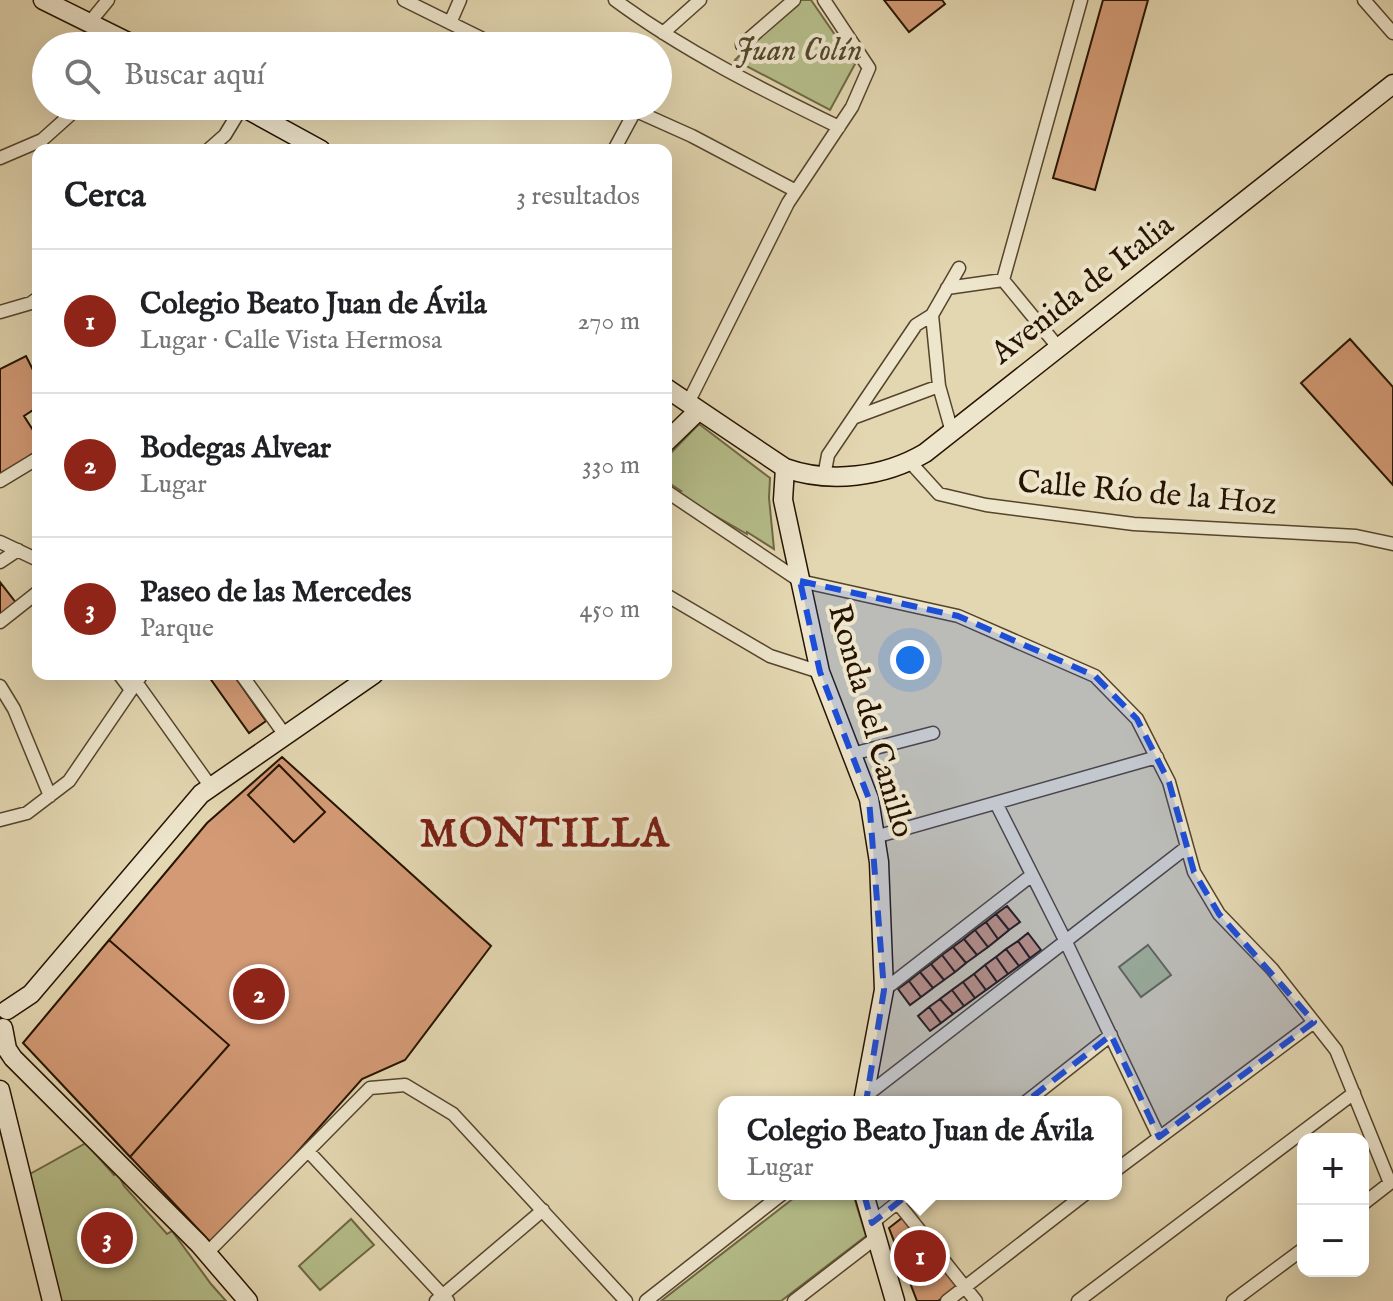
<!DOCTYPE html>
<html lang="es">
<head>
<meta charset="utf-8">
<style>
  :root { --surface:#fff; --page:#f6f6f6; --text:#202124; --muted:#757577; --line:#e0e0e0; --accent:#8f2418 }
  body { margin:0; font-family:"IM FELL English",serif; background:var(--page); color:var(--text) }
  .controls { position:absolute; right:24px; bottom:24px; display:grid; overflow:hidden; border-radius:16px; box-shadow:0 8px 32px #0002 }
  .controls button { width:72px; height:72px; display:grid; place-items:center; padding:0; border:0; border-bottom:2px solid var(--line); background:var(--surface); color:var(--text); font:40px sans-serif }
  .you { position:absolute; left:910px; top:660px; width:28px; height:28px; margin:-20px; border:6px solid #fff; border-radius:50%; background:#1a73e8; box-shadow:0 0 0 12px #1a73e833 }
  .badge { display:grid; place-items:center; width:52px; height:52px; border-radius:50%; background:var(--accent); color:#fff; font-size:26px; font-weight:700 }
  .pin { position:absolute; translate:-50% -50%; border:4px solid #fff; box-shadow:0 2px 8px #0006 }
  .popup { position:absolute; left:718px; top:1096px; width:404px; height:104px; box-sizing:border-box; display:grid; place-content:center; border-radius:16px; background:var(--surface); filter:drop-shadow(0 2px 6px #0005); font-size:26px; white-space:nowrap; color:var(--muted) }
  .popup b { font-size:30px; color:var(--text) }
  .popup::after { content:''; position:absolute; left:50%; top:100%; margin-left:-16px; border:16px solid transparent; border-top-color:var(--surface) }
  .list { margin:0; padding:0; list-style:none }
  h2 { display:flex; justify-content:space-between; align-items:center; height:104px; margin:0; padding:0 32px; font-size:34px }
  h2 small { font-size:26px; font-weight:400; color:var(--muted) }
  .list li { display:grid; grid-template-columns:52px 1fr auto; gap:24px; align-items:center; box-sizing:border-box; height:144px; padding:0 32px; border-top:2px solid var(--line) }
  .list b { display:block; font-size:30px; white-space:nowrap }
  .list p { margin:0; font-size:26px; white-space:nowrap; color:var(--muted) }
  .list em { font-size:26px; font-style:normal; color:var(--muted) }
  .icon { flex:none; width:44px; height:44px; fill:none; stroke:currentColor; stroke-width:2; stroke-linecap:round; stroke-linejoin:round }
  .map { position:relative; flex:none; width:1393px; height:1301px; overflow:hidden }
  .search { position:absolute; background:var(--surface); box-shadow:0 8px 32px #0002; left:32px; top:32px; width:640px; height:88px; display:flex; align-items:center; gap:20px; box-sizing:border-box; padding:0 28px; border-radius:44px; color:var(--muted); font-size:30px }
  .panel { position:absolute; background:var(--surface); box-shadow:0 8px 32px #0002; left:32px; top:144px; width:640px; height:536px; border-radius:16px }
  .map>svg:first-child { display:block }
  .green { fill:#b5be8a; stroke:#6e6845; stroke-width:2 }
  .building { fill:#d39a75; stroke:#261300; stroke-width:2 }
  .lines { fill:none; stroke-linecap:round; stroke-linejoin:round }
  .street-casing { stroke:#55442c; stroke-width:15 }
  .secondary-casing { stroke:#261300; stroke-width:21 }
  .street { stroke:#ede5cc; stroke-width:12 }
  .secondary { stroke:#ede5cc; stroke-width:18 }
  .marked { fill:#1d4ed8; fill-opacity:0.2; stroke:#1d4ed8; stroke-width:6; stroke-dasharray:16 10; stroke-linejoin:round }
  .labels { text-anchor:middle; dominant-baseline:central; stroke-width:8; stroke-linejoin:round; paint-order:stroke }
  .park-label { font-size:32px; font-style:italic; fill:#514629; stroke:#ede5cc }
  .street-label { font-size:32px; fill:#261300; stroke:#ede5cc }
  .district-label { font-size:40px; font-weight:bold; letter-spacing:2px; fill:#7a1f14; stroke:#ede5cc }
</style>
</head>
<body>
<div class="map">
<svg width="1393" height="1301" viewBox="0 0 1393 1301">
  <rect width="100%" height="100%" fill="#e3d7b1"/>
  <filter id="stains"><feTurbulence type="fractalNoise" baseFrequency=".0025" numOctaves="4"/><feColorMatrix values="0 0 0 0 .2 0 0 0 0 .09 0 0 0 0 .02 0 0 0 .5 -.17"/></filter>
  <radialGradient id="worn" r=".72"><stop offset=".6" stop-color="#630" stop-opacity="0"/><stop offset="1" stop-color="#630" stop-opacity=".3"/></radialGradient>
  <path class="green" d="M795 0H811L855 64 830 110 735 60Z
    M699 424 770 478 769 498 774 549 747 532V534L675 493 681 491 666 481V458Z
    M1148 945 1171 975 1141 997 1119 967Z
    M86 1143 114 1175 117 1172 124 1186 167 1234 172 1231 211 1284 226 1301H58L30 1174Z
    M799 1194H853L866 1236 781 1301H661Z
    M351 1219 374 1245 320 1290 299 1266Z"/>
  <path class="building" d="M884 0H942L945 4 909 32Z
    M1103 0H1148L1095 190 1053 178Z
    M1350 339 1393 387V485L1301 383Z
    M26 356 38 380V396L33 410 24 416 38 438V450L0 476V369Z
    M0 582 17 604 0 617Z
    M207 674H233L266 721 249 733Z
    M282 757 491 946 405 1060 362 1079 214 1246 23 1043 207 823Z
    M279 765 325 812 294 842 248 795Z
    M1007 906 1020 922 1009 930 996 914Z
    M996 914 1009 930 998 939 986 922Z
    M986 922 998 939 988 947 975 930Z
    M975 930 988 947 977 955 964 939Z
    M1028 933 1041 950 1030 958 1018 941Z
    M964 939 977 955 966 963 953 947Z
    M109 940 229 1045 130 1157 23 1043Z
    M1018 941 1030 958 1019 966 1006 949Z
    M953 947 966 963 955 972 942 955Z
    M1006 949 1019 966 1008 974 996 957Z
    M942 955 955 972 944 980 931 964Z
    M996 957 1008 974 997 982 985 965Z
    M931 964 944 980 933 988 920 972Z
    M985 965 997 982 986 990 974 974Z
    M920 972 933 988 921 997 909 981Z
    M974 974 986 990 975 998 963 982Z
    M909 981 921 997 910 1005 898 989Z
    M963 982 975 998 964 1006 952 990Z
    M952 990 964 1006 953 1014 940 999Z
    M940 999 953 1014 941 1023 929 1007Z
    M929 1007 941 1023 930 1031 918 1016Z
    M907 1214 962 1284 938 1301H917L889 1228Z"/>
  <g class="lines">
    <g class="street-casing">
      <path id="street" d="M404 0 497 46
        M615 0C684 51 761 89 839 127
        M1364 0 1393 33
        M90 22 108 0
        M450 23 460 0
        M663 33 700 0
        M742 45 794 0
        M625 106 692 136 796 191
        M208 150 225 135 242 107
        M614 150 635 111
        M0 158 42 140 80 106
        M947 288 1003 280
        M0 312 31 303 38 298
        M932 315 959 268
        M1058 347 1003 280 1081 0
        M688 403 788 203 852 107 869 68 824 0
        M853 418 939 386
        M910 462 939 494 986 505 1134 524 1356 536 1393 544
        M824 476 828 455 916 325 932 315 939 386 952 432
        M0 481 38 458
        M666 491 800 581 958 616 1095 676 1137 719 1169 782 1194 872 1219 914 1272 969 1336 1050 1390 1183 1363 1204
        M0 542 38 560
        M0 562 18 550
        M666 595 770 656 820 672
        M0 622 38 592
        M119 674 131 690
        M241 674 285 735
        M136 682 211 787
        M0 686 14 709 50 796
        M852 754 933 733
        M996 803 1065 940 1159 1137
        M0 820 27 813 69 781 142 674
        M875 837 1157 757
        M884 990 1032 875
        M863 1098 1187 847
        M1026 1102 1111 1035
        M308 1151 448 1301
        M1116 1170 1314 1022
        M897 1202 976 1301
        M872 1223 908 1194
        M207 1253 370 1088 405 1085 453 1114 626 1301
        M436 1301 543 1210
        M646 1301 782 1194
        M794 1301 877 1237
        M947 1301 1085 1194
        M1078 1301 1354 1093
        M1233 1301 1303 1249"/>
    </g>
    <g class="secondary-casing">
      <path id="secondary" d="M43 0 136 46
        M241 106 321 150
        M666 388 785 468C830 484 884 477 925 453L1393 84
        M666 442 698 411
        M785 468 783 500 820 672 869 799 879 862 884 990 863 1102
        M7 1010 31 994 201 794 374 674
        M3 1028 7 1049 13 1058 199 1244 248 1301
        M0 1090 52 1301
        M864 1194 895 1301"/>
    </g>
    <use href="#street" class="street"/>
    <use href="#secondary" class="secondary"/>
  </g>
  <path class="marked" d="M800 581 958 616 1095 676 1137 719 1169 782 1194 872 1219 914 1314 1022 1159 1137 1111 1035 872 1223 862 1187 861 1133 884 990 869 799 820 672Z"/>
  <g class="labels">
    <g class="park-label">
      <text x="799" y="51">Juan Colín</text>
    </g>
    <g class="street-label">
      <text transform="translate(1083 290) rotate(-38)">Avenida de Italia</text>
      <text transform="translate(1147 494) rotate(5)">Calle Río de la Hoz</text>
      <text transform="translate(870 721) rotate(74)">Ronda del Canillo</text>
    </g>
    <g class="district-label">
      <text x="545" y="835">MONTILLA</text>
    </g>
  </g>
  <rect width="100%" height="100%" filter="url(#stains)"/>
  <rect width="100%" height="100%" fill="url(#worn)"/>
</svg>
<div class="controls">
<button>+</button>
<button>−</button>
</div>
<div class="you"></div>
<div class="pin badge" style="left:920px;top:1256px">1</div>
<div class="popup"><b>Colegio Beato Juan de Ávila</b>Lugar</div>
<div class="pin badge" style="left:259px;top:994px">2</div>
<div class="pin badge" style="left:107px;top:1238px">3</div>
<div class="search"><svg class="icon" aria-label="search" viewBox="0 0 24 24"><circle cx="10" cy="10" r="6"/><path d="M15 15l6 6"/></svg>Buscar aquí</div>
<section class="panel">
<h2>Cerca<small>3 resultados</small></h2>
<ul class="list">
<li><span class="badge">1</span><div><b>Colegio Beato Juan de Ávila</b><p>Lugar · Calle Vista Hermosa</p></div><em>270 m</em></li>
<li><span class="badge">2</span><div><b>Bodegas Alvear</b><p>Lugar</p></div><em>330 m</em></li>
<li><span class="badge">3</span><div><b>Paseo de las Mercedes</b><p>Parque</p></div><em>450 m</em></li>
</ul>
</section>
</div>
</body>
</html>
